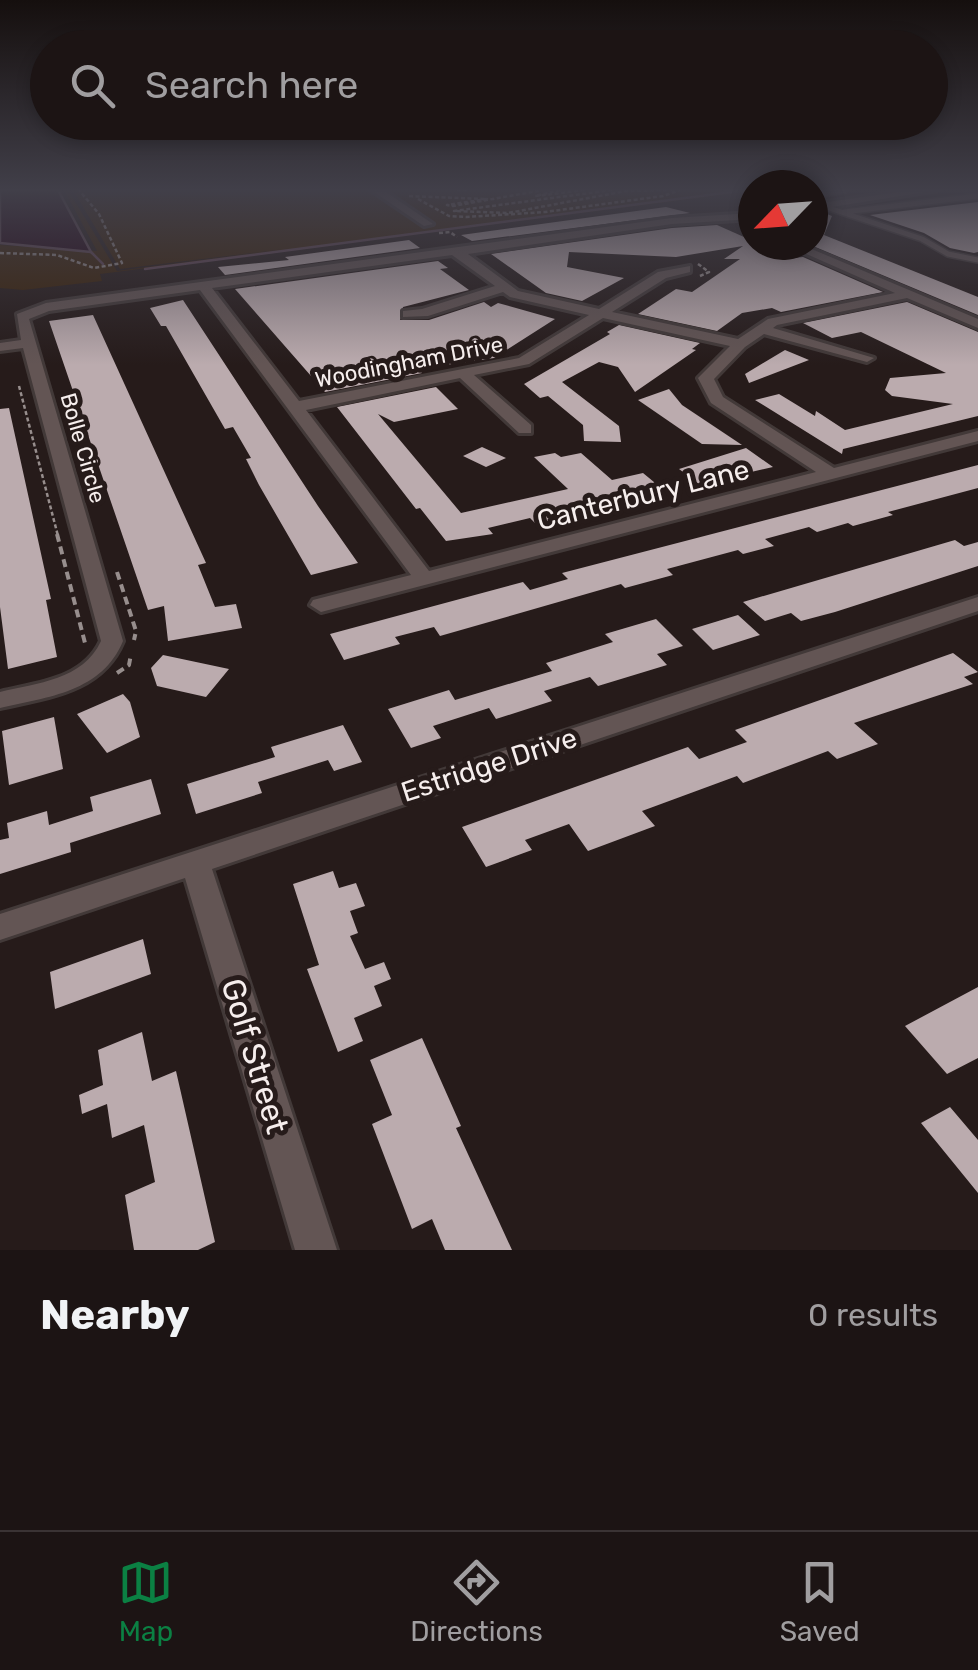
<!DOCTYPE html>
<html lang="en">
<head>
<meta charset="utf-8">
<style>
  :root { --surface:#1c1414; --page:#251d1d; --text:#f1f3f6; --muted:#a09ea0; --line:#3a3334; --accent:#0b8043 }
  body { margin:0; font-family:Rubik,sans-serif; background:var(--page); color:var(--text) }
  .compass { position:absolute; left:738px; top:170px; width:90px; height:90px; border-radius:50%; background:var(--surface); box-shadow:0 5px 15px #0003; rotate:245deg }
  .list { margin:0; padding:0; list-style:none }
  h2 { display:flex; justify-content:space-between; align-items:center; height:130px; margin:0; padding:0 40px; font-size:42px }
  h2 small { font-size:32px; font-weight:400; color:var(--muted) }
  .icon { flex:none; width:55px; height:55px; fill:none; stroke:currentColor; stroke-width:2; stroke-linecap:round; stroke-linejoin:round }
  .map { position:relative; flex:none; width:978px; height:1250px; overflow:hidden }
  .search { position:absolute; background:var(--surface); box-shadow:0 5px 15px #0003; left:30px; right:30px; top:30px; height:110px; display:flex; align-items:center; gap:25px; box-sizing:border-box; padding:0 35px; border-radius:55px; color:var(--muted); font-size:38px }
  .sheet { height:280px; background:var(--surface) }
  nav { display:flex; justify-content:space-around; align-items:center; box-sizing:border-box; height:140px; border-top:2px solid var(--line); background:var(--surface); font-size:28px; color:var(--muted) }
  nav a { display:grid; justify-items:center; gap:5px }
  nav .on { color:var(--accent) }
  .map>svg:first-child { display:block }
  .green { fill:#3b2208 }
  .water { fill:#210015; stroke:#614756; stroke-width:2.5 }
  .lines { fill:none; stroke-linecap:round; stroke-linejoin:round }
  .stream { stroke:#614756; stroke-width:2.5 }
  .building { fill:#bbabae }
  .lane-casing { stroke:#423938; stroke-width:8 }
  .street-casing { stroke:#423938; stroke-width:6 }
  .path-far1 { stroke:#978e8d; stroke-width:2.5; stroke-dasharray:4 2.5; stroke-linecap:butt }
  .path { stroke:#978e8d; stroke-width:4; stroke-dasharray:8 5; stroke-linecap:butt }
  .lane { stroke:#635554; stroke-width:5 }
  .street { fill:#635554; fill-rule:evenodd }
  .labels { text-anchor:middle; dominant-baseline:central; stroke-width:10; stroke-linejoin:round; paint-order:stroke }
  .far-street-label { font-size:22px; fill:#f6eeed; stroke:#261b1a }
  .street-label { font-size:28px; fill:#f6eeed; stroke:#261b1a }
  .near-street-label { font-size:32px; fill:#f6eeed; stroke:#261b1a }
</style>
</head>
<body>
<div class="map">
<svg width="978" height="1250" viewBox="0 0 978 1250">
  <rect width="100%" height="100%" fill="#261b1a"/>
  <path class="green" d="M64 190H68L117 271 293 248 120 269 73 190H718L731 194 100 274 102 281 23 290 0 288V245L97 251Z"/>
  <path class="water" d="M0 190H58L91 252 0 243Z"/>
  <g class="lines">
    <path class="stream" d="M91 252 103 264
      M145 269 731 192 725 190"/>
  </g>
  <path class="building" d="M978 202V252L974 253 950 248 924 233 870 215Z
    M666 207 690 213 472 241 461 235Z
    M822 212 832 216 824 235 978 297V315L813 246V214Z
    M717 225 753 241V245L794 258 803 257 883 292 781 312 772 308 742 313 717 331 638 314 676 289 692 292 740 259H724L743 246 676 257 569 252 567 267 624 278 582 301 546 293 491 254 672 228Z
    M409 240 420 248 225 275 218 267 289 260 285 257Z
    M438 261 448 268 440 269 469 290 403 307 400 320H429L484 302 491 307 498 303 555 319 494 358 418 369 422 373 325 392 235 289Z
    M183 300 318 506 358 563 311 575 259 485 246 459 251 458 233 427 225 429 166 326H161L150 308Z
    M907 302 978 332V416L843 449 842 454 755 400 779 394 815 416 816 411 845 430 953 404 892 396 885 390 890 378 946 373 861 332 832 338 803 323Z
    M93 315 206 563 198 565 215 607 236 604 242 628 168 641 164 606 148 610 49 321Z
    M619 325 700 343 692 349 696 350 635 392 618 367 599 362 562 382 619 426 621 442 584 441 583 425 548 396 540 398 524 384 610 334 607 332Z
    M785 350 809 360 749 383 745 374Z
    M436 387 458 409 394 422 378 414 461 513 568 489 534 457 555 453 561 457 581 453 612 480 643 473 660 487 634 494 640 498 570 516 536 524 530 518 488 528 493 534 446 541 420 508 416 509 337 407Z
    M669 389 682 405 742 445 702 444 638 400Z
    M9 408 51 599 46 600 57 657 8 669 0 607V409Z
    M482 447 506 458 486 467 463 456Z
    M746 448 773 467 699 484 679 469Z
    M978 465V488L888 512 893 515 853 526 848 523 817 532 809 527 765 539 774 546 743 554 738 550 667 569 673 575 625 588 621 584 440 636 434 627 395 637 400 644 344 660 330 634 523 582 530 590 568 579 562 573Z
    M955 540 964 546 978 542V566L835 612 801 621 791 613 765 621 743 602Z
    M738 615 760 635 713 650 692 629Z
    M656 619 683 646 657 654 667 665 598 686 590 677 544 691 552 701 496 719 489 708 433 726 441 738 411 748 388 709 449 690 455 700 552 671 546 663 613 642 605 634Z
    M953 653 978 672 964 677 973 684 854 723 878 744 837 759 828 751 743 783 737 776 642 811 655 826 588 851 569 824 525 840 532 850 486 867 462 827 688 747 699 759 747 742 735 730Z
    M163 655 229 669 206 697 157 686 151 668Z
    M123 694 130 702 140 737 107 753 77 714Z
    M54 717 63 769 9 785 2 731Z
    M343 725 362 762 334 771 328 760 258 782 262 793 196 814 187 784 275 757 271 747Z
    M151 779 161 814 70 843 71 852 0 874V840L9 838 7 823 47 811 49 825 93 811 90 797Z
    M333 871 339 888 356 883 365 906 350 911 358 933 350 936 365 969 384 962 391 979 374 986 382 1006 354 1018 363 1041 338 1052 307 969 319 965 293 884Z
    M143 939 151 974 55 1009 50 972Z
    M978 987V1058L947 1074 905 1026Z
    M142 1032 152 1081 176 1071 215 1242 198 1250H134L125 1195 155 1182 144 1125 112 1138 107 1104 82 1114 79 1095 103 1085 98 1050Z
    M422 1038 461 1126 456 1128 512 1250H445L432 1219 412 1229 372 1124 392 1115 370 1060Z
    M950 1107 978 1140V1193L921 1123Z"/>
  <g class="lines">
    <g class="lane-casing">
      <path id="lane" d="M753 194H749L753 196
        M813 196 845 190
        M814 203 922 239 948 254 978 260
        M844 212 978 196"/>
    </g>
    <g class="street-casing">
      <path id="street" d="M371 190H383L433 224 424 226Z
        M913 190H938L813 210V204Z
        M753 213V219L672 224 468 254 518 291 599 309 658 272 690 266V272L666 278 612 312 738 339 768 319 895 293 786 245H802L978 319V328L907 298 777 325 773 328 874 358 867 362 764 334 745 347 714 379 723 397 834 468 978 431V441L321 612 310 605 313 600 411 575 200 290 49 311 29 319 123 641C102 692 48 697 0 708V692C37 683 83 680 101 641L23 348 0 351V343L21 340 17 314 46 303 672 218ZM452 255 495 286 422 309 403 311V317L428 316 503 292 510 297 589 315 519 358 299 401 212 288ZM603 318 730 346 698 378 711 403 816 472 429 571 306 410 460 378 519 433H531V425L474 375 529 364Z
        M978 597V611L212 869 337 1250H295L185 878 0 940V914Z"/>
    </g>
    <path class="path-far1" d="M457 190H467
      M560 190 535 196 585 190
      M612 190 454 211 508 213 626 191 674 190
      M409 196 487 199 447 205 453 206 543 190
      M418 199 449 216 466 217 545 212 663 196 680 190
      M439 233 450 232 457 237
      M0 253 57 255 94 268 122 263 99 214 79 190
      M698 264 709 272 700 276
      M19 386 58 536"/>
    <path class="path" d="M57 534 85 643
      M117 572 136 631 134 640
      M117 673 129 665 131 654"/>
    <use href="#lane" class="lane"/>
    <use href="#street" class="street"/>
  </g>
  <linearGradient id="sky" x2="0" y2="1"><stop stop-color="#150f0e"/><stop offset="0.52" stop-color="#413f49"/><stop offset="1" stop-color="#413f49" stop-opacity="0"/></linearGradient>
  <rect width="978" height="365" fill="url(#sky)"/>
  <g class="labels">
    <g class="far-street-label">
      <text transform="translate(409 362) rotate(-11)">Woodingham Drive</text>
      <text transform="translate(83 448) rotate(74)">Bolle Circle</text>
    </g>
    <g class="street-label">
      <text transform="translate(643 495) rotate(-14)">Canterbury Lane</text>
      <text transform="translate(489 765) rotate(-18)">Estridge Drive</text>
    </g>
    <g class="near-street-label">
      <text transform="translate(255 1056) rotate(73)">Golf Street</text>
    </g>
  </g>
</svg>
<svg class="compass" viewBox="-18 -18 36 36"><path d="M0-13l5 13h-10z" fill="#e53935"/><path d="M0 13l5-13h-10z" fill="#a09ea0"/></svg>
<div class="search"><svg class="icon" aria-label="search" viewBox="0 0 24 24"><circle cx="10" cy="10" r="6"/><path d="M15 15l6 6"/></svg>Search here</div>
</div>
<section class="sheet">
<h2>Nearby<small>0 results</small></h2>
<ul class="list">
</ul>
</section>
<nav>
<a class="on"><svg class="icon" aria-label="map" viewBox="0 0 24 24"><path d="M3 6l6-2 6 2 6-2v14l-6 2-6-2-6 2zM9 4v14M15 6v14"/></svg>Map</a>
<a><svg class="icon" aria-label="directions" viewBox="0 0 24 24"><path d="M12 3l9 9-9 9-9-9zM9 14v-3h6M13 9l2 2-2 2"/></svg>Directions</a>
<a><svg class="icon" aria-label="saved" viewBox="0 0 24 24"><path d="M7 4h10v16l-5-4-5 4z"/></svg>Saved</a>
</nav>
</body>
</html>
